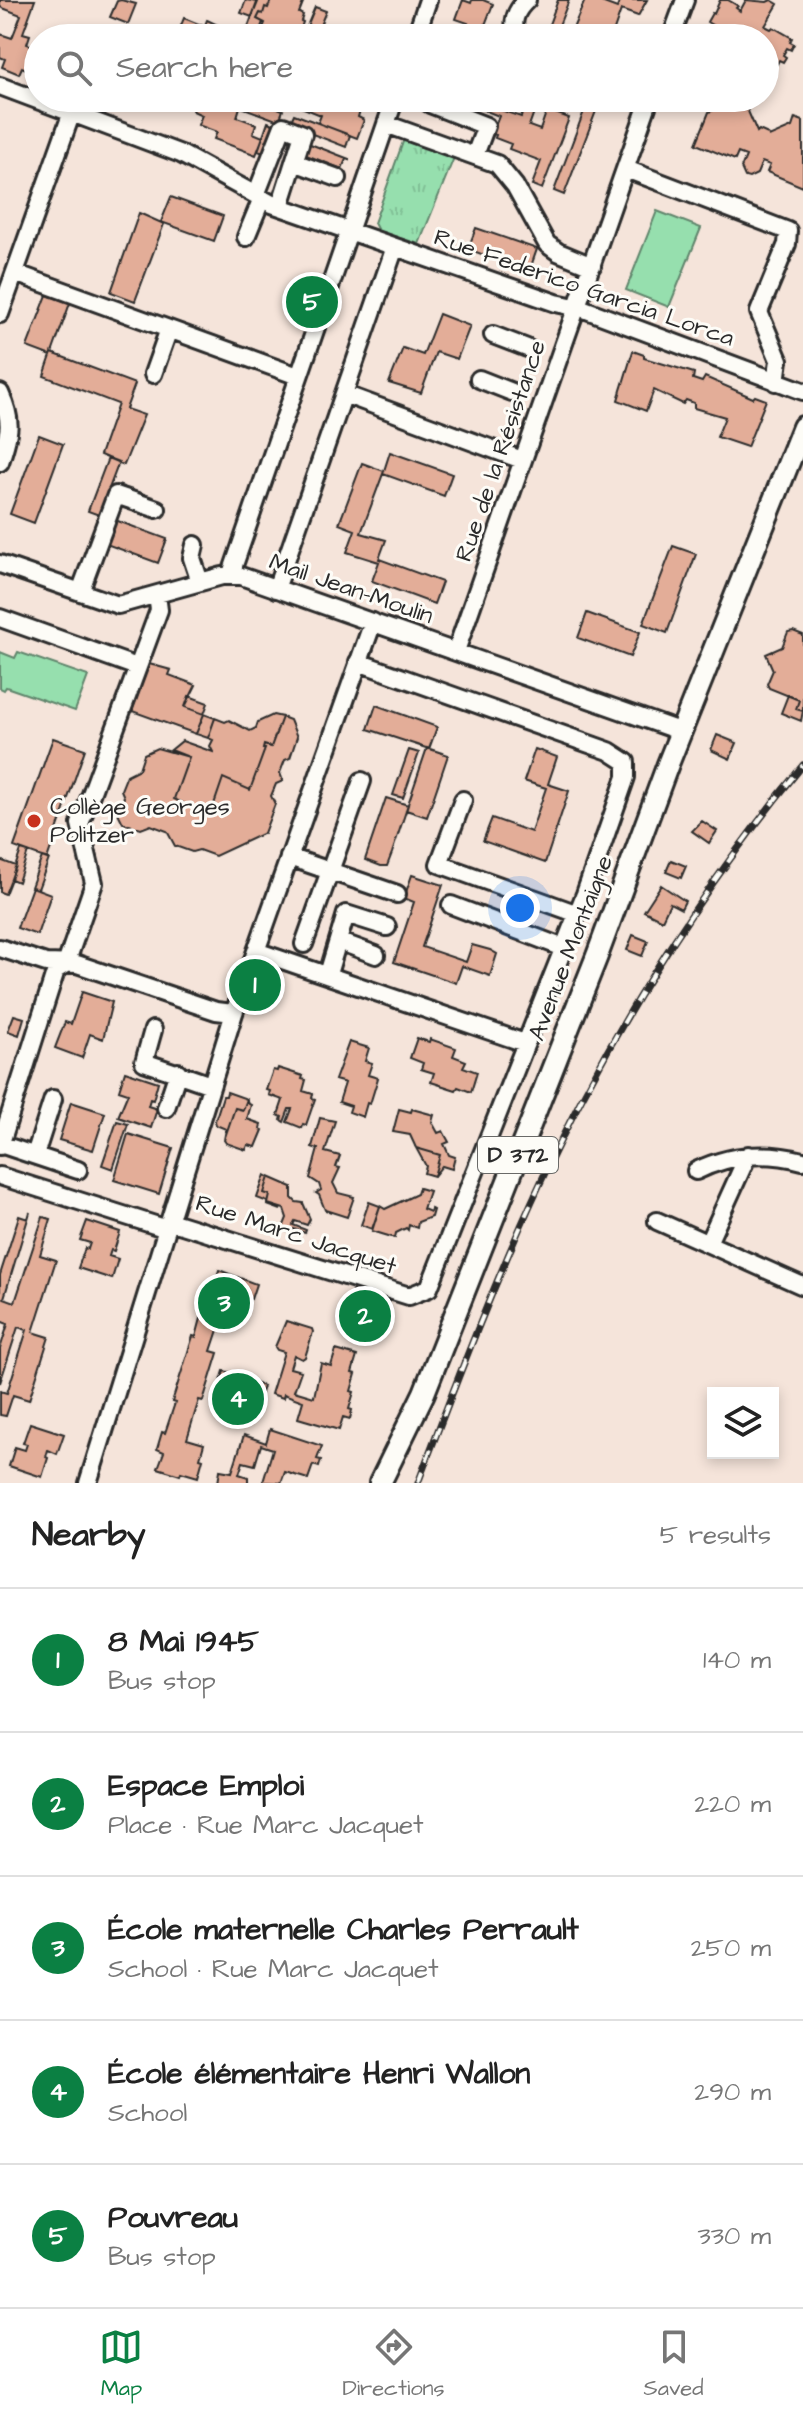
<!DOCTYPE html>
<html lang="en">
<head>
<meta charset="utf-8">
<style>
  :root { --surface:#fff; --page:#f2f2f2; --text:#222; --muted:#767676; --line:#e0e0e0; --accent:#0b8043 }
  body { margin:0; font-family:"Architects Daughter",sans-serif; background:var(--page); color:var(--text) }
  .controls { position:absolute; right:24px; bottom:24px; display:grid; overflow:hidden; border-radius:0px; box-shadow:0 4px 12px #0003 }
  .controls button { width:72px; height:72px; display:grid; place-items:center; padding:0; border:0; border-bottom:2px solid var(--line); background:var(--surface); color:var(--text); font:40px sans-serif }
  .you { position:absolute; left:520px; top:908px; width:28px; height:28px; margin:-20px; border:6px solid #fff; border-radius:50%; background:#1a73e8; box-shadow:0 0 0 12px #1a73e833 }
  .badge { display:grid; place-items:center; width:52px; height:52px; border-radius:50%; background:var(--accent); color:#fff; font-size:26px; font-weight:700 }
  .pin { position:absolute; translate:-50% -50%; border:4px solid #fff; box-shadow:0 2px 8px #0006 }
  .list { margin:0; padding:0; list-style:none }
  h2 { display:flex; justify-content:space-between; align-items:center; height:104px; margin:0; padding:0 32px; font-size:34px }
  h2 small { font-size:26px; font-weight:400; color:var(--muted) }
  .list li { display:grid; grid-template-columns:52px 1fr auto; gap:24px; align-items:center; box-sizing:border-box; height:144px; padding:0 32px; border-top:2px solid var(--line) }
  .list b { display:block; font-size:30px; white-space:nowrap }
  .list p { margin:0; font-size:26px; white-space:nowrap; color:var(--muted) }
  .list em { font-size:26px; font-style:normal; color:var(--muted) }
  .icon { flex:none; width:44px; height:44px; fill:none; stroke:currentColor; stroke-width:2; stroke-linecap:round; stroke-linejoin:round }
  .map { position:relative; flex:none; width:803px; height:1483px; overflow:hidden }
  .search { position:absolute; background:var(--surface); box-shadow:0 4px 12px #0003; left:24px; right:24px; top:24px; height:88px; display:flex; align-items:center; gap:20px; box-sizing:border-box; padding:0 28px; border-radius:44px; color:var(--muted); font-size:30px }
  .sheet { height:824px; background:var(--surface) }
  nav { display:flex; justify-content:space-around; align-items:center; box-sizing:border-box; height:112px; border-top:2px solid var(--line); background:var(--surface); font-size:22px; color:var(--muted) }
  nav a { display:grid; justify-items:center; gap:4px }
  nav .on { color:var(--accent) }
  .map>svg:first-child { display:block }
  .grass { fill:#96dfae; stroke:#60856c; stroke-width:2 }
  .park { fill:url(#park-tufts); stroke:#60856c; stroke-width:2 }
  .building { fill:#e3ad98; stroke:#2b2b2b; stroke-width:2 }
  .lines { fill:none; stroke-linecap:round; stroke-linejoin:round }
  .minor-casing { stroke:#2b2b2b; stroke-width:22 }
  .major-casing { stroke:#2b2b2b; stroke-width:26 }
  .minor { stroke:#fdfcf7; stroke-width:16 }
  .major { stroke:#fdfcf7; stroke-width:20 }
  .rail-casing { stroke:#2b2b2b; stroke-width:7 }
  .rail { stroke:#fdfcf7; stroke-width:4; stroke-dasharray:12; stroke-linecap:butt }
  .poi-dot { fill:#c8321e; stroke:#fdfcf7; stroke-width:3 }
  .labels { text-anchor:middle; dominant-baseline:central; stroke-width:6; stroke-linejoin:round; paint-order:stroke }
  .shield { fill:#fdfcf7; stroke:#6a6a68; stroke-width:2 }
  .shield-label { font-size:22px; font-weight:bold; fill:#2b2b2b }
  .street-label { font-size:24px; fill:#2b2b2b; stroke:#fdfcf7 }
  .poi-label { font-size:24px; fill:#2b2b2b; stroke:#fdfcf7; text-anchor:start }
</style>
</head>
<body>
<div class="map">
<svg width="803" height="1483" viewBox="0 0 803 1483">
  <defs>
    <pattern id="park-tufts" width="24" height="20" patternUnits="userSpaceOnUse" patternTransform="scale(2)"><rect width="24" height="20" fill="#96dfae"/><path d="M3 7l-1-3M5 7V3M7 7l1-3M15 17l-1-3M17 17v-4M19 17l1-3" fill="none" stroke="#81c096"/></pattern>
  </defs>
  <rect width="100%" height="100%" fill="#f5e4da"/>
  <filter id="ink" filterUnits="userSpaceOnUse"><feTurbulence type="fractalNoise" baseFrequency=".0125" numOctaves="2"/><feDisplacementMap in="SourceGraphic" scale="16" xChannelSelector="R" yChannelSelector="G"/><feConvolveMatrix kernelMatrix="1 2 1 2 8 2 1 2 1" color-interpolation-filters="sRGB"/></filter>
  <g filter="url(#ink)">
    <path class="grass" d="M657 211 701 228 669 307 626 290Z
      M0 652 15 658 18 652 88 676 75 711 6 687 4 690 0 688Z"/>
    <path class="park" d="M404 139 455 155 419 244 378 231 374 223Z"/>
    <path class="building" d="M0 0H35L23 33 30 35 27 44 38 48V75L22 67 19 74 2 67 5 59 0 57V34L12 38 21 15 0 7Z
      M121 0 136 4 128 24 110 17 117 1Z
      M246 0 258 2 252 17 241 13Z
      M258 0H271L268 8 265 7 263 14 260 13 257 19 263 22 257 38H244Z
      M271 0H304L299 13 303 15 301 21 303 22 301 28 298 27 294 38H259L265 23 257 19 260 13 263 14 265 7 268 8Z
      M463 0 471 3 472 0H483L493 4 485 25 496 29 493 38H462L468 23 456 19Z
      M558 0H569L554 38H544Z
      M585 0H596L617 8 620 0H647L638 16 621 10 612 36 600 32 598 38H569Z
      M720 0H728L738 6 736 8 740 11 746 0 767 2 771 0 778 4 765 26 771 29 773 27 792 38 790 42 794 44 791 50 787 48 783 55 786 57 783 62 779 60 777 64 766 57 765 38H734L707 22 712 13 714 14Z
      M315 7 326 11 316 35 310 33 308 38H295L299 29 305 31Z
      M184 18 204 26 203 30 211 33 209 38H176Z
      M207 20 220 26 217 36 203 30Z
      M198 98H217L240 107 237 117 256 124 253 133 263 137 256 155 214 139 217 132 198 125 202 115 193 111Z
      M252 98 283 110 279 121 220 99Z
      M305 98H342L361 107 358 117 364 120 357 138 318 123 321 115 301 107Z
      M474 98H504L501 110 521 117 528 98H539L529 126 540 130 547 110 569 118 542 189 532 185 541 161 509 149 511 144 495 138 496 135 492 134 499 116 471 105Z
      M589 98H601L564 195 554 191Z
      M731 98 751 101 747 109 757 132 759 130 768 134 769 137 792 127 795 118 803 121V187L767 172 770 165 762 162 757 174 749 178 745 177 741 168 746 156 738 153 735 160 696 144 709 112 729 103Z
      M294 114 350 135 346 147 289 125Z
      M268 122 277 126 266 154 258 151Z
      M305 142 349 159V160L346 159 342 169 301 153Z
      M171 197 223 216 214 241 161 222Z
      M139 213 164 224 135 301 111 292Z
      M476 228 537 249 529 272 468 249Z
      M47 295 70 303 51 356 27 347Z
      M439 314 470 326 457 359 436 352 421 393 389 383 403 348 423 355Z
      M633 351 644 355V358L694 373 693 379 702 382 705 377 753 398 755 396 766 400 747 447 717 437 725 417 694 408V403L686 400 683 404 654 390 646 411 618 400Z
      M52 353 135 384 126 409 144 415 124 465 100 455 118 404 44 376Z
      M39 435 63 444 34 523 10 514Z
      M390 452 452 474 444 496 383 474Z
      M108 458 119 462 99 515 88 511Z
      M362 463 384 471 361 533 386 540 379 559 442 582 434 604 372 581 379 562 347 552 355 530 339 524Z
      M115 520 167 539 158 563 106 544Z
      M673 546 696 554 667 633 643 624Z
      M587 613 640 632 630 657 578 638Z
      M793 631 803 635V711L796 709 799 700 769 688 767 684 773 670 766 654 782 647 788 632Z
      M149 664 171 670 169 675 196 685 185 707 204 714 196 734 132 711Z
      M788 695 799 700 796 709 803 711 801 721 781 713Z
      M189 696 208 703 204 714 185 707Z
      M376 705 437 727 429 749 368 729Z
      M204 714 215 718 208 738 196 734Z
      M273 715 282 717 271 747 264 745 263 749H265L250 790 223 778 210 816 174 799 189 757 171 750 182 741 213 752 210 746 213 740 208 738 215 718 225 722 229 720 250 731 256 728 258 722Z
      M282 717 290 720 297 737 290 758 285 760 280 773 283 781 276 784 271 796 275 804 264 833 215 856 199 850 192 852 175 846 167 831 151 825 141 829 123 823 118 813 124 797 121 790 127 775 139 769 144 754 157 748 189 757 174 799 210 816 223 778 250 790 265 749H263L264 745 271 747Z
      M717 735 737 743 730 759 711 750Z
      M53 738 85 749 47 859 14 847Z
      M427 748 448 755 427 817 406 810Z
      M535 749 557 757 548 784 569 791 545 863 483 841 492 818 531 832 546 788 524 781Z
      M409 750 419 753 403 798 393 795Z
      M386 798 408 805 392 853 387 866H381L365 860Z
      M702 821 717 831 709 843 692 831Z
      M21 850 28 852 18 882 11 879Z
      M42 857 49 859 38 889 31 887Z
      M0 860 16 866 5 894 0 892Z
      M671 860 686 866 681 878 666 872Z
      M412 875 443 885 422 947 466 962 472 945 490 950 497 954 490 976 462 966 456 983 394 962 414 902 404 898Z
      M661 885 685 901 681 909 670 903 662 920 644 911Z
      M32 887 51 894 37 935 17 928Z
      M633 935 648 941 642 956 627 950Z
      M82 992 112 1002 103 1039 90 1034 82 1058 55 1048 65 1022 71 1024Z
      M14 1015 24 1018 19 1035 8 1031Z
      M417 1038 429 1042 430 1039 456 1048 453 1056 466 1061 463 1067 477 1072 471 1092 458 1087 456 1090 431 1082 434 1073 421 1069 423 1063 410 1058Z
      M349 1042 369 1048 365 1061 372 1063 368 1075 378 1078 370 1104 367 1103 363 1117 349 1112 351 1106 339 1102 345 1083 335 1080Z
      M278 1068 303 1076 302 1079 306 1080 303 1091 313 1094 312 1098 315 1099 306 1125 303 1124 302 1128 287 1122 292 1109H289L284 1122 281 1120 282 1117 278 1115 283 1100 269 1095 270 1091 266 1090 273 1070 277 1071Z
      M125 1071 158 1082 153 1100 150 1099 148 1106 157 1109 151 1128 118 1117 128 1093 119 1090Z
      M227 1092 247 1099 243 1110 235 1108 224 1140 226 1129 216 1125 215 1121 223 1096H226Z
      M247 1099V1103L251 1105 247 1119 261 1124 260 1129 263 1130 256 1147 248 1145 246 1150 226 1143 224 1140 235 1108 243 1110Z
      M71 1102 105 1113 93 1150 59 1140Z
      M399 1109 411 1112 412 1109 434 1115 432 1122 438 1133 443 1131 449 1142 444 1144 449 1155 455 1157 452 1169 442 1166 434 1176 440 1155 416 1148 410 1135 393 1132Z
      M320 1118 335 1121 325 1152 340 1156 336 1167 340 1168 333 1183 338 1193 354 1197 347 1217 325 1210 319 1195 316 1193 321 1190 319 1184 310 1178 318 1149 312 1147Z
      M117 1121 128 1124 113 1169 102 1165Z
      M128 1134 173 1148 159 1194 114 1180Z
      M416 1148 440 1155 434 1176 424 1173 426 1166Z
      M265 1175 269 1177 264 1193 270 1195 268 1204 281 1210 267 1205 268 1202 257 1198Z
      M269 1177 292 1187V1198L296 1202 303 1203 310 1219 307 1225 295 1221 293 1225 306 1230 305 1233 294 1229 293 1233 282 1230 287 1218 284 1209 268 1204 270 1195 264 1193Z
      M419 1188 429 1191 423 1209 430 1212 431 1209 433 1210 431 1217 418 1222 417 1228 409 1225 408 1230 406 1228 396 1233 395 1238 372 1231 380 1206 385 1209 417 1194Z
      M369 1202 380 1206 372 1229 361 1225Z
      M30 1212 4 1298 15 1302 43 1217 51 1219 40 1255 56 1260 33 1332 49 1337 29 1400 13 1395 6 1416 0 1415V1391L7 1393 27 1330 18 1327 0 1383V1349L8 1324 0 1321V1275L19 1216 28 1219Z
      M87 1221 120 1232 114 1251 111 1250 109 1256 118 1259 112 1279 78 1268 85 1248 88 1249 90 1243 80 1240Z
      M219 1270 256 1284 251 1299 244 1297 239 1313 225 1309 211 1351 218 1353 203 1401 199 1400 187 1439 204 1444 200 1458 203 1459 198 1477 181 1472 180 1475 158 1468 164 1452 157 1449 162 1432 165 1433 175 1403 172 1402 193 1336 196 1337 210 1285 214 1286Z
      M352 1291 375 1298 374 1302 381 1315 385 1316 378 1340 354 1333 344 1315Z
      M375 1298 389 1302 385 1316 381 1315 374 1302Z
      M286 1321 312 1329 313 1332 305 1357 302 1359 294 1355 290 1368 301 1371 294 1391 314 1397 321 1363 331 1366 336 1350 357 1356 352 1373 356 1374 351 1391 354 1392 349 1409 352 1410 350 1419 343 1417 339 1430 298 1418 303 1401 284 1394 283 1398 271 1394 284 1352 277 1350 275 1347Z
      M224 1371 252 1379 251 1382 263 1386 252 1422 228 1415 227 1419 215 1415 219 1399 216 1398Z
      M30 1423 64 1434 57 1454 48 1450 46 1457 48 1458 42 1477 9 1466 15 1447 25 1450 27 1444 23 1443Z
      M270 1429 322 1446 317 1459 321 1460 319 1467 313 1465 308 1479 285 1472 281 1483 263 1482 273 1449 261 1445 255 1465 243 1462 239 1474 248 1477V1483H218L220 1470 232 1472 244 1435 266 1443Z"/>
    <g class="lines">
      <g class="minor-casing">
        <path id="minor" d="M415 38 428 0
          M517 38C511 22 515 11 527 0
          M671 38 685 0
          M0 86 181 154 272 204 556 303 584 309 803 391
          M430 104 486 126 475 155
          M386 124 497 164 515 186 547 244 558 252 592 266
          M294 162 338 178
          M626 169 788 231 787 244 759 312 779 360 776 382
          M256 195 283 126 303 134 280 206
          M246 237 262 198
          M15 273 298 376
          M0 314 72 112
          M493 335 527 348
          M153 374 169 329
          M479 379 512 392
          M0 393C13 421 10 432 0 462
          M344 394 522 460
          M195 545 192 558 200 582
          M0 564 118 605 222 576H241L682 732
          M231 574 395 98
          M276 589 395 247
          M80 592 116 495 157 509
          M0 618 137 667
          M456 651 650 98
          M463 800 439 864 578 914
          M289 857 397 894
          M451 905 564 948
          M338 941 376 955
          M304 944 362 781
          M0 948 46 963 77 964 216 1011 234 1013
          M256 951 525 1043
          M328 974 346 914 387 927
          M153 1030 144 1062 211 1085
          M166 1108 178 1072
          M0 1144 78 1170
          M0 1146 56 970 66 964 94 883 80 824 159 610 157 595
          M35 1155 53 1099
          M696 1171C731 1154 765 1151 803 1161
          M0 1176 161 1227 176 1223 409 1296 429 1288 585 894 626 777V762L609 751 358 662
          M657 1221 803 1286
          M708 1243 748 1155
          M88 1483 234 1013 373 622"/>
      </g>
      <g class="major-casing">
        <path id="major" d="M380 1483 424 1393 597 956 668 764 803 427"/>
      </g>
      <use href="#minor" class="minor"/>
      <use href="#major" class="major"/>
      <g class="rail-casing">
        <path id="rail" d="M418 1483C467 1353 518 1221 582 1098 644 980 718 868 803 765"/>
      </g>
      <use href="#rail" class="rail"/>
    </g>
  </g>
  <circle class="poi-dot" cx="34" cy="821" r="8"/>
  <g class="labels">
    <rect class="shield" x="478" y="1137" width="80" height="36" rx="6"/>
    <g class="shield-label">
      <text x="518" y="1155">D 372</text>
    </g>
    <g class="street-label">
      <text transform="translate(584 288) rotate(19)">Rue Federico Garcia Lorca</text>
      <text transform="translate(501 451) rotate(-71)">Rue de la Résistance</text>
      <text transform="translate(351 589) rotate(19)">Mail Jean-Moulin</text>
      <text transform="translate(571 948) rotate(-69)">Avenue Montaigne</text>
      <text transform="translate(296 1235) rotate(18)">Rue Marc Jacquet</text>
    </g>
    <g class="poi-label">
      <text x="50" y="807">Collège Georges<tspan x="50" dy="28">Politzer</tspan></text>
    </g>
  </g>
</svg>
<div class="controls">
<button><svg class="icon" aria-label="layers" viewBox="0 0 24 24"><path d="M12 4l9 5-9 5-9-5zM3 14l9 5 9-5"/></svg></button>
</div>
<div class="you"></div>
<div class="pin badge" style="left:255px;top:985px">1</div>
<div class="pin badge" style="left:365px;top:1316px">2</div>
<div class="pin badge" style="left:224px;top:1303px">3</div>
<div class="pin badge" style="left:238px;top:1399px">4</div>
<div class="pin badge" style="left:312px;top:302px">5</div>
<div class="search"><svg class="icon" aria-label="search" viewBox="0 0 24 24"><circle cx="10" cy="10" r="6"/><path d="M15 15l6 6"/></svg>Search here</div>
</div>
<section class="sheet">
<h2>Nearby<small>5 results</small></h2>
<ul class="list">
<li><span class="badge">1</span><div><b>8 Mai 1945</b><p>Bus stop</p></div><em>140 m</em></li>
<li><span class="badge">2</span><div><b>Espace Emploi</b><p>Place · Rue Marc Jacquet</p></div><em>220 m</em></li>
<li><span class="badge">3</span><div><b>École maternelle Charles Perrault</b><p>School · Rue Marc Jacquet</p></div><em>250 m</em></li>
<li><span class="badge">4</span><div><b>École élémentaire Henri Wallon</b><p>School</p></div><em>290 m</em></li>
<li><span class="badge">5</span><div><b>Pouvreau</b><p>Bus stop</p></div><em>330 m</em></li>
</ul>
</section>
<nav>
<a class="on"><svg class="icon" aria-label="map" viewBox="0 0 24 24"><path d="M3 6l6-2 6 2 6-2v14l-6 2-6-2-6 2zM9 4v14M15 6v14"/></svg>Map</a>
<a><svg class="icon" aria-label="directions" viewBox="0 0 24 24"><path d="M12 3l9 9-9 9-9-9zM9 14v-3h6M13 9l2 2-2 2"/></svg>Directions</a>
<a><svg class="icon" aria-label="saved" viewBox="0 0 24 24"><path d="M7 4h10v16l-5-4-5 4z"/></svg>Saved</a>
</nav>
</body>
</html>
